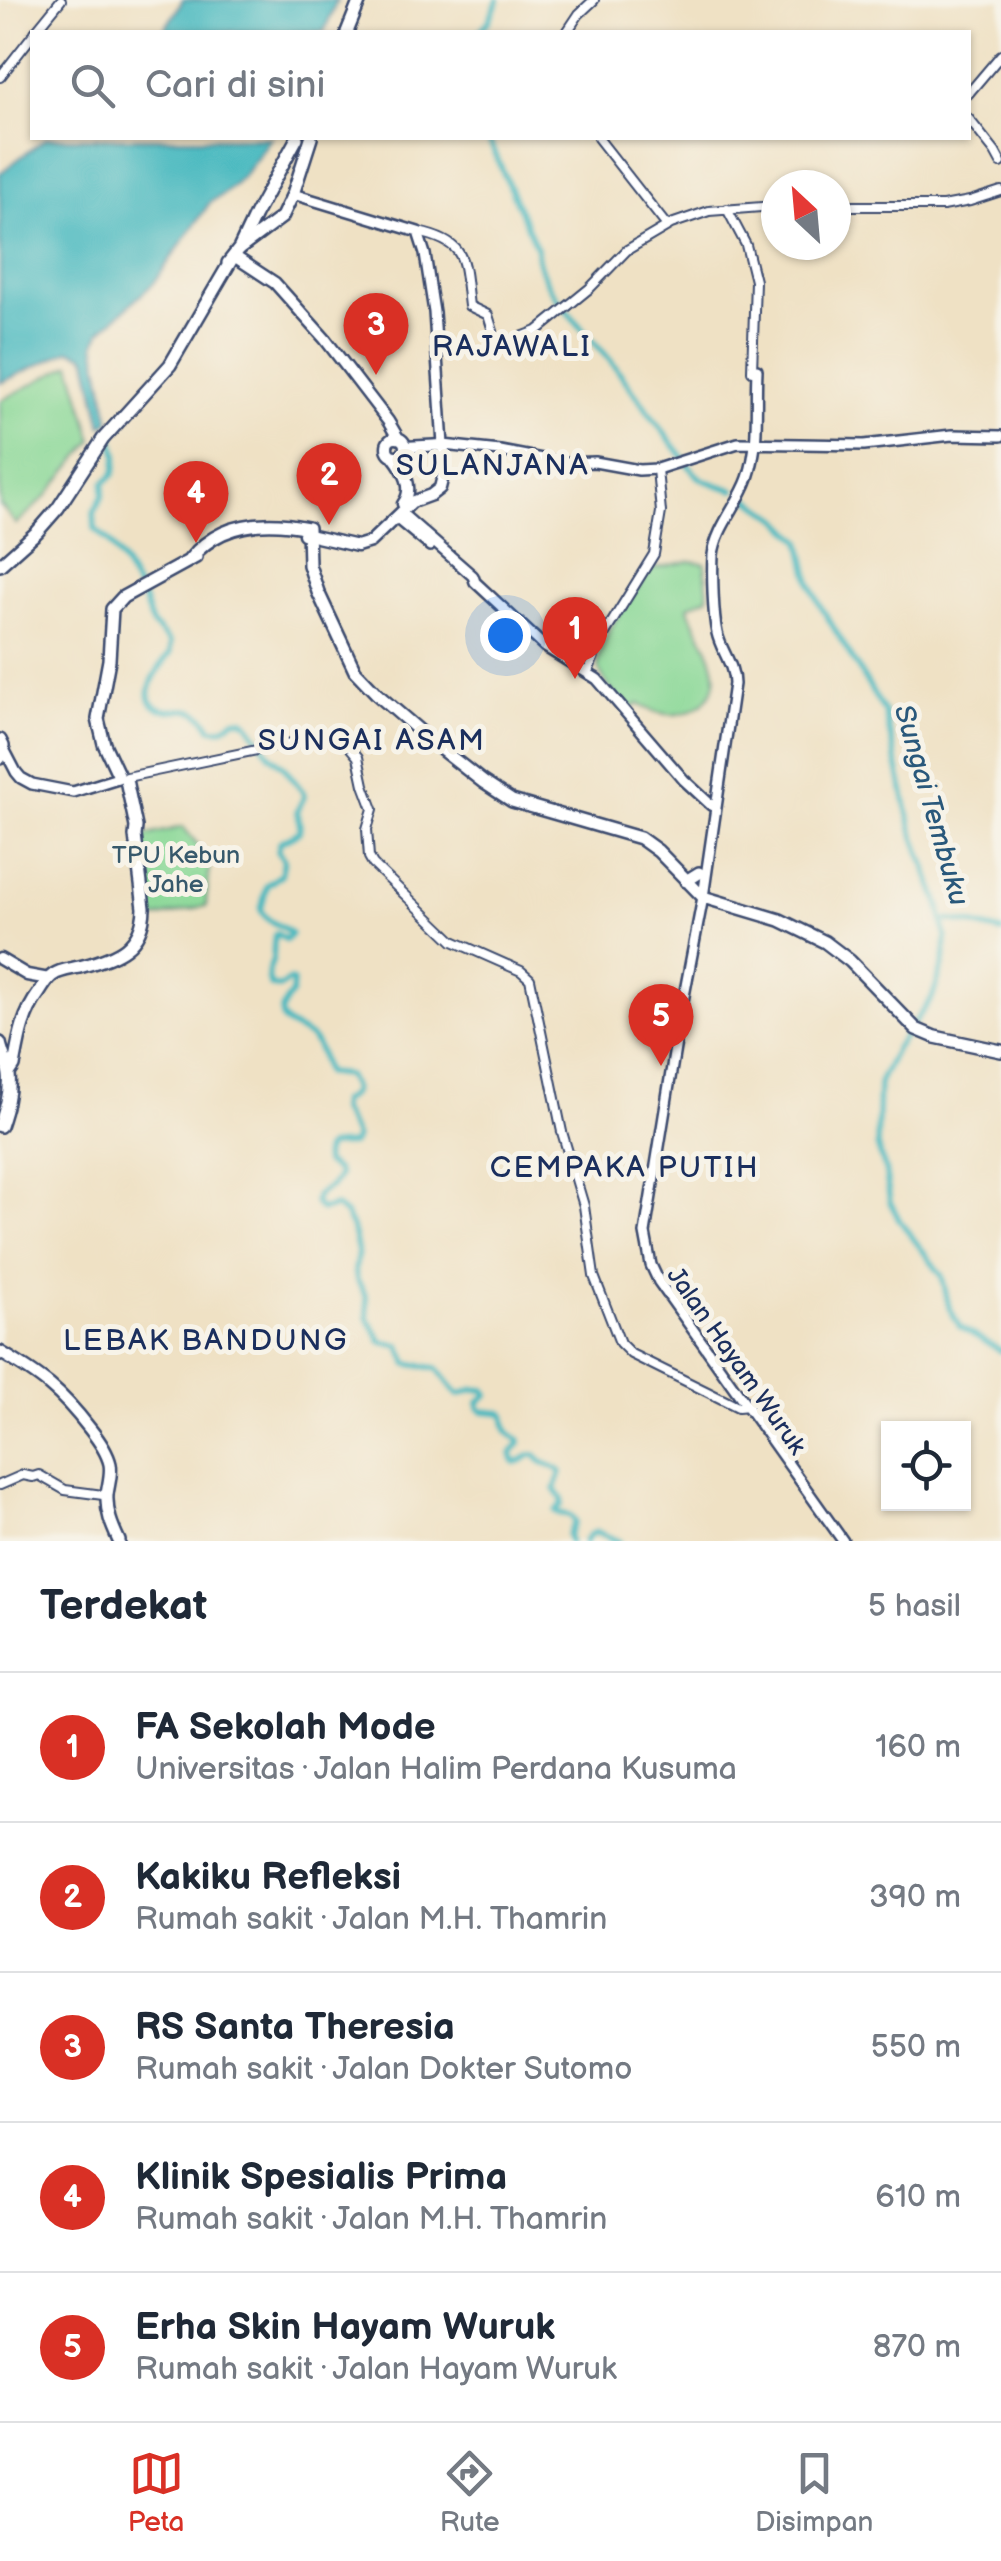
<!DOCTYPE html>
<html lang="id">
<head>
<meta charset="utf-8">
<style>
  :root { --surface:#fff; --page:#f6f6f7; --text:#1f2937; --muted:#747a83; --line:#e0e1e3; --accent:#d93025 }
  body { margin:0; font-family:"Balsamiq Sans",sans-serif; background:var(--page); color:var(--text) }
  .controls { position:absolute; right:30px; bottom:30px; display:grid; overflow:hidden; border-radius:0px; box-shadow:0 2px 8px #0004 }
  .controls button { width:90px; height:90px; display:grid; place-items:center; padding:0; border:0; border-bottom:2px solid var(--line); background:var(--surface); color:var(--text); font:50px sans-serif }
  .compass { position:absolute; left:761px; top:170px; width:90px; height:90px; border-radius:50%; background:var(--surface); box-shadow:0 2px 8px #0004; rotate:334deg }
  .you { position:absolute; left:505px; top:635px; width:35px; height:35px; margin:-25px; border:8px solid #fff; border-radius:50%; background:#1a73e8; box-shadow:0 0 0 15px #1a73e833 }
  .badge { display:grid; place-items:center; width:65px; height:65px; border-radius:50%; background:var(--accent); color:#fff; font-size:32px; font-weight:700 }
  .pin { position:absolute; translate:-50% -82px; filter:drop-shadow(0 2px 5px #0008) }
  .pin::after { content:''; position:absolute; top:52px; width:35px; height:30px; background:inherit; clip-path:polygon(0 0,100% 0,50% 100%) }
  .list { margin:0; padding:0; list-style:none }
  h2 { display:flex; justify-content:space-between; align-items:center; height:130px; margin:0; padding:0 40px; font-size:42px }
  h2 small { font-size:32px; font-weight:400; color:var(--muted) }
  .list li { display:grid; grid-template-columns:65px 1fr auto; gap:30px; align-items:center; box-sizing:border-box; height:150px; padding:0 40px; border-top:2px solid var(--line) }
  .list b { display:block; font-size:38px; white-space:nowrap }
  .list p { margin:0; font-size:32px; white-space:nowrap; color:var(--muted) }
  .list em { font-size:32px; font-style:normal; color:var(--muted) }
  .icon { flex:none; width:55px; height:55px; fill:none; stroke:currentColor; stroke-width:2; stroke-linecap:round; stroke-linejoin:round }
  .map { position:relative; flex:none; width:1001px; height:1541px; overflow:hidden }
  .search { position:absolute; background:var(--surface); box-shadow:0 2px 8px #0004; left:30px; right:30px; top:30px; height:110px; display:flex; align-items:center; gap:25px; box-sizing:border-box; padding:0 35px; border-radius:0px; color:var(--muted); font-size:38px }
  .sheet { height:880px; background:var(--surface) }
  nav { display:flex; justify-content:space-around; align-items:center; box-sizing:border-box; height:140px; border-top:2px solid var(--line); background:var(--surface); font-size:28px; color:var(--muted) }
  nav a { display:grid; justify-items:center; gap:5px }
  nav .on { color:var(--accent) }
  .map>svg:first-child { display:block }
  .green { fill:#8ad897; stroke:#52847a; stroke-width:2.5 }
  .water { fill:#4ab9c0; stroke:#32748f; stroke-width:2.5 }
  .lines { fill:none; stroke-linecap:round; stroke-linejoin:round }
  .river { stroke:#4ab9c0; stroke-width:6 }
  .tertiary-casing { stroke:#3b4a6d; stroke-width:12 }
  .secondary-casing { stroke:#3b4a6d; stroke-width:14 }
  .primary-casing { stroke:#3b4a6d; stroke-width:15 }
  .trunk-casing { stroke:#3b4a6d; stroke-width:16 }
  .tertiary { stroke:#fff; stroke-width:8 }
  .secondary { stroke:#fff; stroke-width:9 }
  .primary { stroke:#fff; stroke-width:10 }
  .trunk { stroke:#fff; stroke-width:11 }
  .labels { text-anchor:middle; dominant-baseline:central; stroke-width:10; stroke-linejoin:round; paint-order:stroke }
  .park-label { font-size:25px; fill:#37596c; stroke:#f7f3e8 }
  .street-label { font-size:25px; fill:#1b2f5e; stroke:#f7f3e8 }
  .water-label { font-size:28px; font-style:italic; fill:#29587b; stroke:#f7f3e8 }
  .quarter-label { font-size:30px; letter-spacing:2.5px; fill:#1b2f5e; stroke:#f7f3e8 }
</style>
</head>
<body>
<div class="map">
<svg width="1001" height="1541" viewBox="0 0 1001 1541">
  <rect width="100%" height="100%" fill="#f7f3e8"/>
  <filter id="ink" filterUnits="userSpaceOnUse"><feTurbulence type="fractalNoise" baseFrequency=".01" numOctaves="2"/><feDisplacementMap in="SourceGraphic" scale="20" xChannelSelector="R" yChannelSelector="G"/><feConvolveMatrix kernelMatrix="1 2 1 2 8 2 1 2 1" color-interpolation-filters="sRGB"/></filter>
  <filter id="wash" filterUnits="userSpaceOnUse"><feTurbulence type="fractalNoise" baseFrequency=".0048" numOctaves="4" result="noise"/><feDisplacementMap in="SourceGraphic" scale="40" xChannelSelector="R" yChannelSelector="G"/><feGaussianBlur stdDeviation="2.25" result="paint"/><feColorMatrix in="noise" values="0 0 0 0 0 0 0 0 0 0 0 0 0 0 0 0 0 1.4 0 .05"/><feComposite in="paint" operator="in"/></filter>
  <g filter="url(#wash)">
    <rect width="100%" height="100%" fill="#efe1c4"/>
    <path class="green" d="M71 364 93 440 46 497 16 524 0 505V401Z
      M690 561 705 563 708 597 688 606 689 611C697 629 712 651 715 671 720 700 687 720 661 713 653 712 645 707 638 704L628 711C619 699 606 686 600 672 589 646 636 592 651 569Z
      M183 827 210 859 206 906 149 920 150 908 140 837Z"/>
    <path class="water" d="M183 0H337L324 32H163Z
      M46 138H271C256 159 236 192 211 201L154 283 101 331 95 344 109 417V421L102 426 87 359 83 355 70 350 0 383V173Z"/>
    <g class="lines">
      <path class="river" d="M479 32 489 21 498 0
        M488 138 537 249C536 288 591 335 613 364 637 395 659 427 683 457 698 483 707 481 734 490
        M111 433 117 455 116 466 114 474 104 483 103 495 94 512 95 529 109 542 122 561 143 598 152 624 170 643V654C161 665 134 699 161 709 180 715 195 699 211 728 221 731 226 727 233 720L241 719 247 722 270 755 283 766 303 792 304 797 297 811 300 826 299 832 280 842 278 851 284 860 281 875 267 885 261 910C269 926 281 923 291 934L286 940 277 934 275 935C273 942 274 950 273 958 270 970 265 973 271 986L279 987 290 980 293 982 292 993C263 1029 302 1025 314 1041 321 1049 322 1063 326 1073L347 1075 353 1089 351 1095 341 1102V1111L356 1137 352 1144C338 1146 321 1140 325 1163L337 1171 339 1175 331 1186 316 1196 315 1203 321 1210 335 1206 345 1214 352 1227 358 1252 355 1270 357 1280 366 1296 368 1319 382 1342 400 1346 408 1364 437 1368 458 1395 474 1389 485 1390 488 1394 479 1402V1408L482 1411 504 1413C507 1430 503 1431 520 1440V1443L512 1453 513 1461 517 1463 530 1455H536C544 1468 552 1463 561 1472L555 1489 562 1499V1504L555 1511C562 1517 570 1510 575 1522L568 1535 570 1541
        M743 495 778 518 801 541 810 582 820 605 885 713 912 829 940 907 946 939 944 962 932 998 896 1048 879 1083 877 1146 885 1168 890 1202 900 1221 942 1276 949 1307 960 1327 1001 1351
        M942 919 967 923 1001 932
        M585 1541 589 1535 597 1532 619 1541"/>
    </g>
  </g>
  <g filter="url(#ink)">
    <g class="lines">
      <g class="tertiary-casing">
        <path id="tertiary" d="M35 32 61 0
          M567 32 579 14 594 0
          M0 77 32 36
          M968 94 1001 55
          M968 118 995 152 1001 163
          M598 138 667 226
          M836 206H943L970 201 1001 191
          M727 209 746 245 755 281 752 371
          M418 232C469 243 463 260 469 306L488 315 493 331 495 347 537 331 590 288 627 250 671 224 709 211 776 206
          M588 672 599 643 654 554 661 512 657 469
          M127 777 315 738 325 737 342 741 348 745 358 757 364 785 373 809 367 829 369 857 373 864 453 941 521 971 530 979 562 1132 584 1206 594 1276 620 1343 631 1354 738 1407 749 1406
          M0 1485 23 1475 33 1477 39 1475 65 1490 103 1495"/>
      </g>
      <g class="secondary-casing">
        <path id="secondary" d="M293 194 418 232 425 254 434 312 443 445 500 451 563 463 595 462 639 470 657 469 738 443 864 445 952 435 1001 436
          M757 370C755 406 760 443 748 478 739 504 716 528 713 555 712 574 713 615 717 633 721 651 734 664 734 684L703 897 680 1017 645 1233 651 1265 659 1282 843 1541
          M401 513 473 576 475 582 545 647 597 679 684 780 711 805
          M396 518 430 546
          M3 747 16 772 21 778 32 784 73 792 118 778"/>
      </g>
      <g class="primary-casing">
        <path id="primary" d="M234 256 275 283 325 339 388 421 398 438
          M387 447a9 9 0 1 1 18 0a9 9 0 1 1-18 0Z
          M393 456C404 470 415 488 403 504
          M304 534 357 546 370 542 412 502 431 495 440 488 444 472 443 445 405 447
          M0 959 27 975 49 979"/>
      </g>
      <g class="trunk-casing">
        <path id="trunk" d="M347 32 360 0
          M239 249 255 215 297 138
          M228 263 239 249 282 217 293 194 311 138
          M190 559C220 522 264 519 308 528L309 565 318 592 355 671 379 696 437 746 483 782 512 801 640 838 658 851 703 897 780 920 825 942 850 961 916 1029 935 1037 1001 1051
          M0 565 37 532 58 508 103 439 170 365 232 259
          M0 740 3 746 0 758
          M118 774 104 744 98 719 109 660 112 609 123 597 196 557
          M686 881 699 873
          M0 1043C2 1053 8 1065 9 1075 11 1092 5 1111 0 1126
          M10 1072 14 1066C19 1039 22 1016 39 993 43 987 47 979 53 975 61 969 73 969 83 966 116 957 143 947 144 908L135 836 136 827 126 780
          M0 1352C42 1377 60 1390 90 1429 98 1439 107 1451 110 1464 112 1474 108 1485 107 1495 106 1512 112 1526 119 1541"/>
      </g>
      <use href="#tertiary" class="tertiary"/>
      <use href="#secondary" class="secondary"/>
      <use href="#primary" class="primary"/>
      <use href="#trunk" class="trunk"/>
    </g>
  </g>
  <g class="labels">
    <g class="park-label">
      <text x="176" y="855">TPU Kebun<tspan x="176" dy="29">Jahe</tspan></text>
    </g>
    <g class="street-label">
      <text transform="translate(736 1361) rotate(55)">Jalan Hayam Wuruk</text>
    </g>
    <g class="water-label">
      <text transform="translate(931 805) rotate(74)">Sungai Tembuku</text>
    </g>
    <g class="quarter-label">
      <text x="512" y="347">RAJAWALI</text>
      <text x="493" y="466">SULANJANA</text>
      <text x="372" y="741">SUNGAI ASAM</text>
      <text x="625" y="1168">CEMPAKA PUTIH</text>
      <text x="206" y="1341">LEBAK BANDUNG</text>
    </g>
  </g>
</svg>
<div class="controls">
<button><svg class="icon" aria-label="locate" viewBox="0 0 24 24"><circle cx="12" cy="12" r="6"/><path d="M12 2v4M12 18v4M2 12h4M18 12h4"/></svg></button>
</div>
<svg class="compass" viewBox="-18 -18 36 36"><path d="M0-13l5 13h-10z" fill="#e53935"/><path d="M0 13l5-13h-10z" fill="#747a83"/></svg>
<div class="you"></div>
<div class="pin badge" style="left:575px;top:679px">1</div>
<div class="pin badge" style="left:329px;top:525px">2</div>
<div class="pin badge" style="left:376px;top:375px">3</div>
<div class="pin badge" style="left:196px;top:543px">4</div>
<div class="pin badge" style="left:661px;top:1066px">5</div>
<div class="search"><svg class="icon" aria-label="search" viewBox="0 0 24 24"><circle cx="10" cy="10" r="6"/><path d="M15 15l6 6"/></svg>Cari di sini</div>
</div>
<section class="sheet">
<h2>Terdekat<small>5 hasil</small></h2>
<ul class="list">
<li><span class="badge">1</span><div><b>FA Sekolah Mode</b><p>Universitas · Jalan Halim Perdana Kusuma</p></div><em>160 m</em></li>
<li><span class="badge">2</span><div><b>Kakiku Refleksi</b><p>Rumah sakit · Jalan M.H. Thamrin</p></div><em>390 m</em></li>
<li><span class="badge">3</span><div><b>RS Santa Theresia</b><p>Rumah sakit · Jalan Dokter Sutomo</p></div><em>550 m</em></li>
<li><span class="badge">4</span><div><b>Klinik Spesialis Prima</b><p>Rumah sakit · Jalan M.H. Thamrin</p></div><em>610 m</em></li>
<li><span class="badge">5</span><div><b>Erha Skin Hayam Wuruk</b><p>Rumah sakit · Jalan Hayam Wuruk</p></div><em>870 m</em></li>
</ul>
</section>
<nav>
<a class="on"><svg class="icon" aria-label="map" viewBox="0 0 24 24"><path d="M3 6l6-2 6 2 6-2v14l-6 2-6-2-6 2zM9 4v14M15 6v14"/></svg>Peta</a>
<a><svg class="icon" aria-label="directions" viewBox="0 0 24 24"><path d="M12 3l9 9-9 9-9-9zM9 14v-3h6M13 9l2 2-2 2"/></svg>Rute</a>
<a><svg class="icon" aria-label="saved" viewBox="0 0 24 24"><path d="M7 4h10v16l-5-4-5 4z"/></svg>Disimpan</a>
</nav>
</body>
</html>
